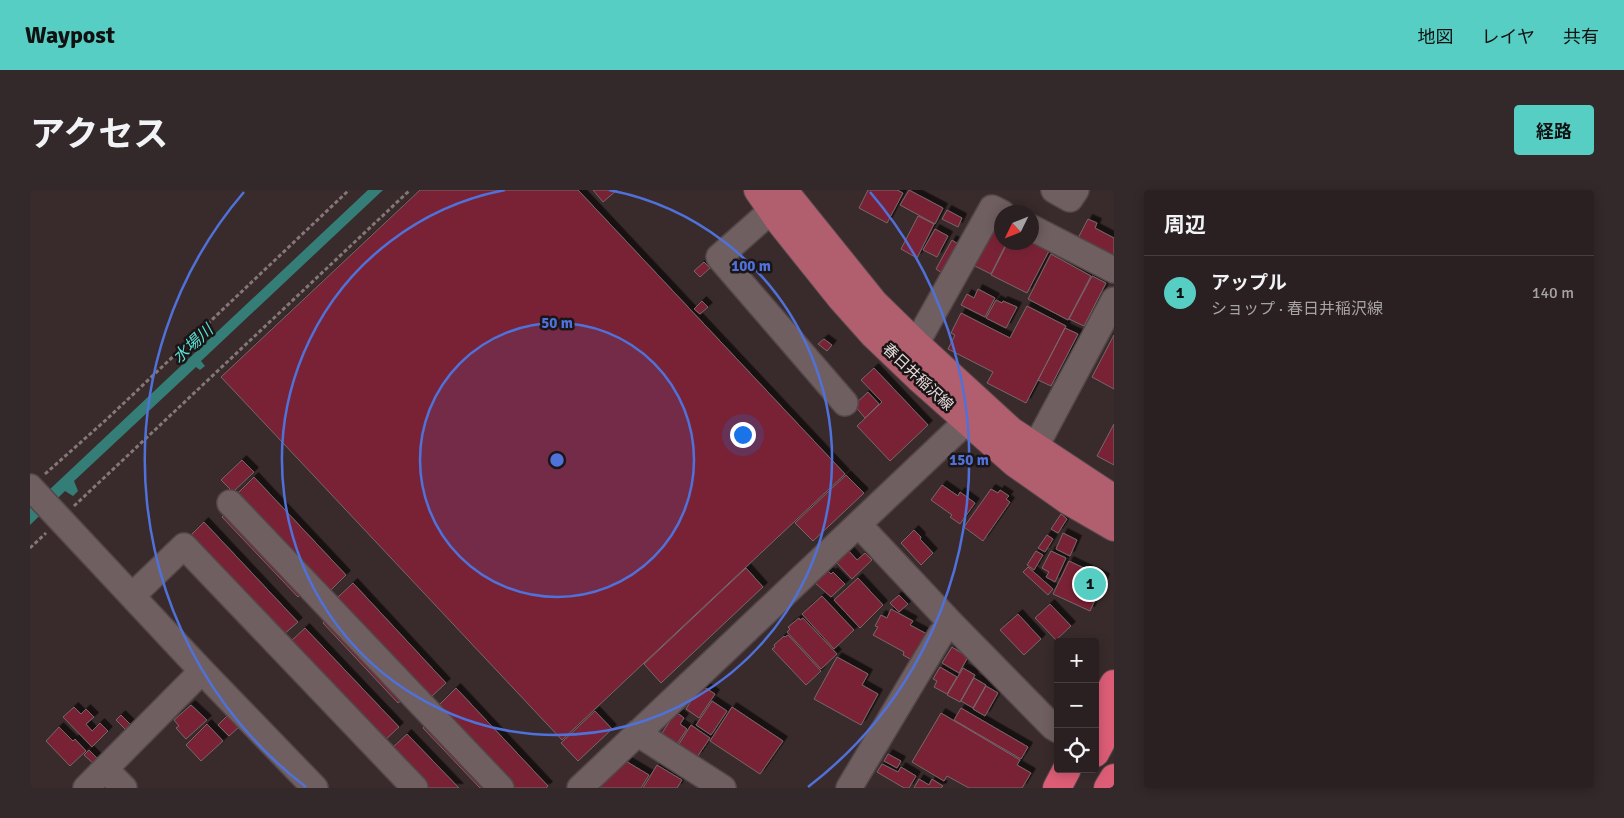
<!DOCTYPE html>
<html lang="ja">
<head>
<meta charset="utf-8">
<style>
  :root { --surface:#2b2021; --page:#33282a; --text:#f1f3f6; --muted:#a6a3a5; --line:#473e3f; --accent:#56cec3 }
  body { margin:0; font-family:Signika,"Noto Sans JP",sans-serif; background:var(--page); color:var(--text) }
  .controls { position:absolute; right:15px; bottom:15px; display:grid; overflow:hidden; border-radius:5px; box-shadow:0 2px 12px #0003 }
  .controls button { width:45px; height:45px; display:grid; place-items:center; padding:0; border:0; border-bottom:1px solid var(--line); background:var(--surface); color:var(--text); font:25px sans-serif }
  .compass { position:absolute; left:964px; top:15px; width:45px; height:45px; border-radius:50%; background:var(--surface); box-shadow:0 2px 12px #0003; rotate:227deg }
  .you { position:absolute; left:712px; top:244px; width:18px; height:18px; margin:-12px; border:4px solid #fff; border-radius:50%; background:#1a73e8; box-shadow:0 0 0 8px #1a73e833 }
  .badge { display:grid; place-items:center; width:32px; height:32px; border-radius:50%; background:var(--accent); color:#111; font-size:16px; font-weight:700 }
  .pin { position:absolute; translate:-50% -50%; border:2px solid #fff; box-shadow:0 1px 5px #0006 }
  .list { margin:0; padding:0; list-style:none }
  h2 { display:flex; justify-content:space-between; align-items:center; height:65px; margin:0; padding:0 20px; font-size:21px }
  h2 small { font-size:16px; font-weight:400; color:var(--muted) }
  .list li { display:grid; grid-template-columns:32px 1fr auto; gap:15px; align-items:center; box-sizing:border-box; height:75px; padding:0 20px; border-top:1px solid var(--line) }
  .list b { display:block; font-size:19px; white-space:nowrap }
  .list p { margin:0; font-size:16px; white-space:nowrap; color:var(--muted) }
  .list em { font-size:16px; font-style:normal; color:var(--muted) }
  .icon { flex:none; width:28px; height:28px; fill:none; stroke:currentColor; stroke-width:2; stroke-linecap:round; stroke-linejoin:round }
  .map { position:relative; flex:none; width:1084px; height:598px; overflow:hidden; border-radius:5px }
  header { display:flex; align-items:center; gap:30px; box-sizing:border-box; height:70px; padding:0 25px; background:var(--accent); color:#111 }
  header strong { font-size:24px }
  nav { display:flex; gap:28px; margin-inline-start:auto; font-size:18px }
  .intro { display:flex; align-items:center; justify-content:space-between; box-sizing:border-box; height:120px; padding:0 30px }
  h1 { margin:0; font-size:35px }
  .button { padding:12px 22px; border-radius:5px; background:var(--accent); color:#111; font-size:18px; font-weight:700 }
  main { display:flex; gap:30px; padding:0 30px }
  aside { flex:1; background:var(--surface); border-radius:5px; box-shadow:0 2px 12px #0003 }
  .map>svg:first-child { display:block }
  .water { fill:#357e77 }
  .building { fill:#792236; stroke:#786769; filter:url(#shadow) }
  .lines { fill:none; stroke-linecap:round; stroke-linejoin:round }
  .minor-casing { stroke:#534749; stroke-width:28 }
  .major-casing { stroke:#534749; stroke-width:30 }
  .highway-casing { stroke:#534749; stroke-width:30 }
  .path { stroke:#837778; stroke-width:3; stroke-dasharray:4 2.5; stroke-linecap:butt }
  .minor { stroke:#705f61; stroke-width:25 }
  .major { stroke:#b15e6e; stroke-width:28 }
  .highway { stroke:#dd5d76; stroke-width:28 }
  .ring { fill:none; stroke:#4f71d9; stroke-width:2.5 }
  .labels { text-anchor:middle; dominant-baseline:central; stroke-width:5; stroke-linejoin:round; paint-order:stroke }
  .street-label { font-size:15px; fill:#e5dbdc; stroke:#1c1516 }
  .water-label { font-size:16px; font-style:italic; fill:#57e2d6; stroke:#1c1516 }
  .centre { fill:#4f71d9; stroke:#1c1516; stroke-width:2.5 }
  .ring-label { font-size:15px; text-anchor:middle; font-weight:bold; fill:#4f71d9; stroke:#1c1516; stroke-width:5; stroke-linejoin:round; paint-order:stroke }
</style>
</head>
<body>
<header>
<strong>Waypost</strong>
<nav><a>地図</a><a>レイヤ</a><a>共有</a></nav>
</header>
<div class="intro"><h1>アクセス</h1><a class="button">経路</a></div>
<main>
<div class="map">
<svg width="1084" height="598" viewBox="0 0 1084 598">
  <defs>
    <filter id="shadow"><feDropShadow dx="4.5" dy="-4.5" stdDeviation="0" flood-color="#0009"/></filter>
  </defs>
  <rect width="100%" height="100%" fill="#392b2c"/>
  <path class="water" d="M338 0H353L171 171 175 176 170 180 166 177 44 291 48 301 43 306 35 301 0 335V318Z"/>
  <path class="building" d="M390 0H548L815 284 532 550 191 187Z
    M563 0H587L573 12Z
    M838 0H867L873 3 857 33 829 18Z
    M879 0 913 18 905 34 870 15Z
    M917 20 932 28 928 37 912 29Z
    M888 26 904 34 887 68 871 59Z
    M1058 29 1067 33 1065 38 1084 48V70L1047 50Z
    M963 36 972 41V52H977L961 84 943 75Z
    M905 39 918 46 907 67 893 60Z
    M1002 49 1020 59 997 103 961 85 978 52H1002Z
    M922 50 928 54 912 83 906 79Z
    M1021 64 1061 86 1038 130 998 109Z
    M674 72 680 78 670 87 664 81Z
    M1062 86 1076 93 1054 136 1039 129Z
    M948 99 965 108 955 127 931 115 937 104 944 108Z
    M966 110 972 113 973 111 987 117 976 138 956 128Z
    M672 111 678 117 670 124 664 119Z
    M997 116 1036 136 996 213 957 193 963 182 918 159 925 145 921 143 931 123 980 148Z
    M1035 138 1048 144 1021 196 1008 190Z
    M1084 145V199L1062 187Z
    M794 149 802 155 797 161 788 154Z
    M844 178 898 235 860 271 827 236 852 212 831 190Z
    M838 202 849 214 835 228 824 215Z
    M1084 234V275L1067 266Z
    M212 270 224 282 203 302 191 290Z
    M816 285 834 303 783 351 765 333Z
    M224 287 316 385 299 402 207 304Z
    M912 295 928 306 930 302 945 313 930 334 920 327 922 325 901 310Z
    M961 299 968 303 970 300 979 306 976 309 980 312 953 351 934 337Z
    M197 322 272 402 268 407 192 327Z
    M1031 324 1037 329 1028 343 1021 339Z
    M174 332 268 432 253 445 160 346Z
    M884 340 891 347 890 349 903 363 891 375 871 353Z
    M1033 343 1047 350 1040 366 1026 359Z
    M1017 345 1023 349 1015 362 1008 358Z
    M818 360 827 370 835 363 842 370 822 389 806 372Z
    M1006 361 1013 365 1004 380 997 375Z
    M1021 361 1036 368 1025 392 1016 387 1019 382 1012 378Z
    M1039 371 1075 388 1060 421 1023 404Z
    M998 377 1023 399 1018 405 993 382Z
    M716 378 733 397 631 493 614 474Z
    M797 380 801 384 803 382 815 394 801 407 784 392Z
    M828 388 853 415 830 438 804 410Z
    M323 393 416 493 400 508 306 409Z
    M869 405 878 414 869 422 860 413Z
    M792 406 824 440 804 459 772 424Z
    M1020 414 1041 436 1026 450 1005 428Z
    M861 419 883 431 880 435 897 444 882 470 873 465 874 462 843 445 848 437 845 436 851 425 857 428Z
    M988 424 1011 449 994 465 970 440Z
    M297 428 373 509 368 513 293 433Z
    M769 428 770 430 773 428 807 464 791 479 757 442 760 439 758 437Z
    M275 438 369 537 353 552 260 452Z
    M758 445 791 481 776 495 742 459 745 457 744 455 754 446 755 447Z
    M922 457 938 467 929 483 912 473Z
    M807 467 838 484 832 495 848 504 831 535 784 509Z
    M910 477 927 487 917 504 904 497 907 491 903 489Z
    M933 478 945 485 930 512 917 505Z
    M944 488 956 495 943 518 931 511Z
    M956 496 968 503 955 526 943 519Z
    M674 497 685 504 669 528 656 519 666 503 669 505Z
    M426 498 518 596 516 598H485L408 516Z
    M682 511 697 521 681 545 666 535Z
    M161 515 177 530 156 549 146 538 149 536 144 530Z
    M44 517 51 524 56 519 64 527 56 534 62 541 70 533 78 541 62 557 33 527Z
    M702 517 753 551 730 584 680 551Z
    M931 518 998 557 991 569 924 530Z
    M565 521 582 539 548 571 531 553Z
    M646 522 654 528 650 534 657 539 647 554 632 543Z
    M911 523 990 570 987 575 1001 583 992 598H939L917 586 914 591 882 572Z
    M91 525 101 535 96 540 86 530Z
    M198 525 209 537 199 546 188 535Z
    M397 533 458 598H450L393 538Z
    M177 534 193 551 171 571 156 555Z
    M661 535 680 548 667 567 649 554Z
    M29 537 43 551 45 549 56 561 40 576 16 551Z
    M377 544 429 598H397L361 559Z
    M59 560 69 570 64 574 54 565Z
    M858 564 871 571 867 578 854 571Z
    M594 570 619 585 611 598H571L567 596Z
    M852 574 868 582 871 577 886 586 879 598H874L847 582Z
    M627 575 652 590 647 598H613Z
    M889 589 899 595 902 589 913 596 911 598H884Z"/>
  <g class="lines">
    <g class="minor-casing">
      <path id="minor" d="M1024 0 1040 9 1046 0
        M742 20 689 67 815 213
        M1002 38 1084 80
        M886 154 962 18 972 23
        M1006 256 1084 110
        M0 297 172 481 285 598
        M200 313 471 598
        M829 335 921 433 1023 537 1028 540
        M102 406 154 356 385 598
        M607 543 693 598
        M75 579 94 598
        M56 598 172 481
        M550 598 936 232
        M819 598 911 444 921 433"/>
    </g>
    <g class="major-casing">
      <path id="major" d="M728 0 751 33 811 108 844 145 889 188 985 273 1039 311 1084 337
        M753 0 844 113 886 154 981 241 1084 309"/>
    </g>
    <g class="highway-casing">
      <path id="highway" d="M1065 529 1084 494
        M1065 563 1084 528
        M1027 598 1037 579
        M1078 598 1084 588"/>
    </g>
    <path class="path" d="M15 284 77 229 319 0
      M44 316 380 0
      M0 358 16 343"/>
    <use href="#minor" class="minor"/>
    <use href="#major" class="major"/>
    <use href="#highway" class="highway"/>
  </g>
  <circle cx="527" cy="270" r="137" fill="#4f71d9" fill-opacity=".12"/>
  <g class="ring">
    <circle cx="527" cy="270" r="137"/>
    <path d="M579 0A275 275 0 1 1 475 0"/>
    <path d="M276 597A412 412 0 0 1 214 2M840 2A412 412 0 0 1 778 597"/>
  </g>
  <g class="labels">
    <g class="street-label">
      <text transform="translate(888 187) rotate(43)">春日井稲沢線</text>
    </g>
    <g class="water-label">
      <text transform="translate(163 154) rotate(-43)">水場川</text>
    </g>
  </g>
  <circle cx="527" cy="270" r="8" class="centre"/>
  <g class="ring-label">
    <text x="721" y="81">100 m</text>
    <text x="527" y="138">50 m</text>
    <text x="939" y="275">150 m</text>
  </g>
</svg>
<div class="controls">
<button>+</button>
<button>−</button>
<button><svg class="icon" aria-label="locate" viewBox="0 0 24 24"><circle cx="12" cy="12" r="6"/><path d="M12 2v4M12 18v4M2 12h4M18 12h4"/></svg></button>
</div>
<svg class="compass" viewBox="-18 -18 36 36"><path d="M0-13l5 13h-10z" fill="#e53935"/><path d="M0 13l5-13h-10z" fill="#a6a3a5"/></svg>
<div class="you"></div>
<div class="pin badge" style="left:1060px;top:394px">1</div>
</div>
<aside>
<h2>周辺<small></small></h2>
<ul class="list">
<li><span class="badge">1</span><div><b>アップル</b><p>ショップ · 春日井稲沢線</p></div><em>140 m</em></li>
</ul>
</aside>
</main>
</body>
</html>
